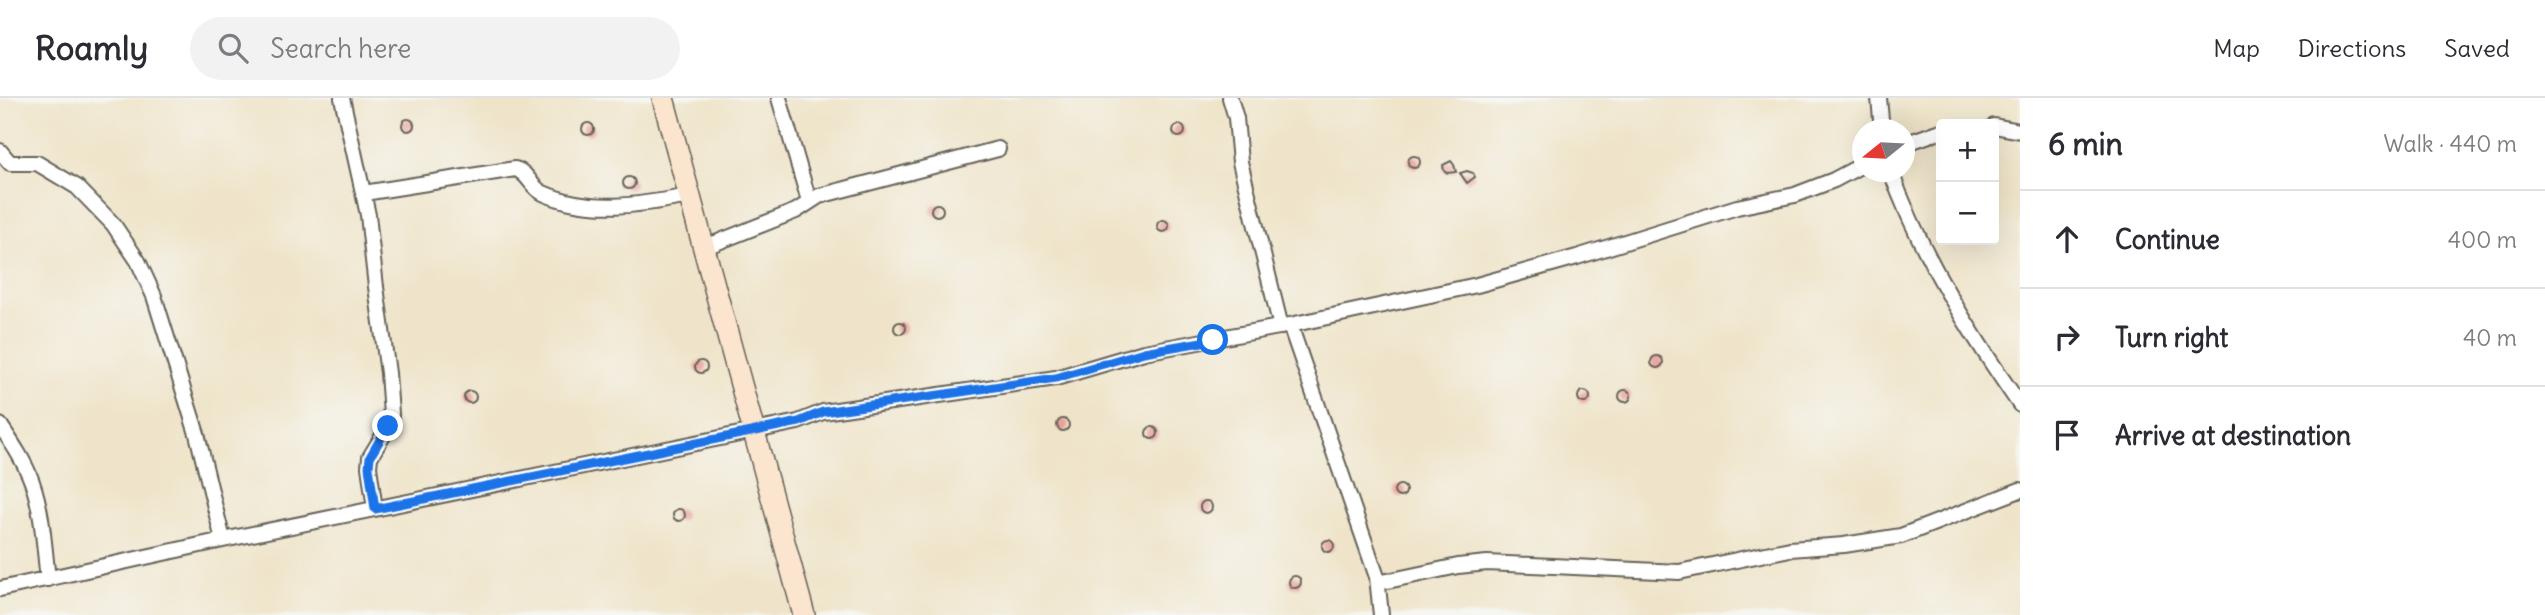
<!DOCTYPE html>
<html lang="en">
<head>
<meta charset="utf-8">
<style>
  :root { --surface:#fff; --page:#f2f2f3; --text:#2b2b33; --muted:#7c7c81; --line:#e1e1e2 }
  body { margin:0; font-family:Delius,sans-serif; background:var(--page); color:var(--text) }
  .controls { position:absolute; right:21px; top:21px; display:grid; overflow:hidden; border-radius:7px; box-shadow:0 7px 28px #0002 }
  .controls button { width:63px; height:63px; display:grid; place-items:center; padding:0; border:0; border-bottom:2px solid var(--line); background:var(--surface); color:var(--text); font:35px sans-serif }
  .compass { position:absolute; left:1852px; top:21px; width:63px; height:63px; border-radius:50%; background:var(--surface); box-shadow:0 7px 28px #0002; rotate:252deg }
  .stop { position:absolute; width:21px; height:21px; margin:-16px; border:5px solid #1a73e8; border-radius:50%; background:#fff }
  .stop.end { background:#1a73e8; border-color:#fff; box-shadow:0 2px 7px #0008 }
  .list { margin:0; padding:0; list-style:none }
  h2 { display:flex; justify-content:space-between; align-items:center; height:91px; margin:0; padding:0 28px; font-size:30px }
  h2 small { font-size:23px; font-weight:400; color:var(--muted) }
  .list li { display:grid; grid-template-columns:46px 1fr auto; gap:21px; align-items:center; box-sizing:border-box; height:98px; padding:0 28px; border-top:2px solid var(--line) }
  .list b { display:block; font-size:26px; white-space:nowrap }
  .list em { font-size:23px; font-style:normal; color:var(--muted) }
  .icon { flex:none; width:38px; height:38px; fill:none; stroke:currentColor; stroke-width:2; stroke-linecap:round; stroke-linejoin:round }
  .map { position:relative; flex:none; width:2020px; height:517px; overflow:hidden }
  header { display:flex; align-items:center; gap:42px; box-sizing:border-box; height:98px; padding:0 35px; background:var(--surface); border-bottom:2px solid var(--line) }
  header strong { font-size:33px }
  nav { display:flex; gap:38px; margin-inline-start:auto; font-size:24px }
  .search { width:490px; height:63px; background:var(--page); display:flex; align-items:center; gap:18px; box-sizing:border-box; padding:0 24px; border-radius:38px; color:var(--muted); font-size:26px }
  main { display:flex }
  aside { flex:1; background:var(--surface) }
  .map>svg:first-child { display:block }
  .building { fill:#e9a09c }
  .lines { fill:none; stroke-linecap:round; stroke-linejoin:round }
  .street-casing { stroke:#666259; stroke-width:18 }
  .secondary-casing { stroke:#666259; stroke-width:24 }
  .street { stroke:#fff; stroke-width:14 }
  .secondary { stroke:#fbe5cf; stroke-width:21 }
  .route { stroke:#1a73e8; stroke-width:9 }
</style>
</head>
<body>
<header>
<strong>Roamly</strong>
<div class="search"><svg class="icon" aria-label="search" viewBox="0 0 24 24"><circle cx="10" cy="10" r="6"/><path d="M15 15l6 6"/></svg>Search here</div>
<nav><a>Map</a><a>Directions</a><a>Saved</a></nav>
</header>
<main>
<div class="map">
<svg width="2020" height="517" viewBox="0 0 2020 517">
  <rect width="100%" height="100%" fill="#f6f6f2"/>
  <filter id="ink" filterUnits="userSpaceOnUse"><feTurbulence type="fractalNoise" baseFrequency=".0143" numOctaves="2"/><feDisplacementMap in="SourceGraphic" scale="14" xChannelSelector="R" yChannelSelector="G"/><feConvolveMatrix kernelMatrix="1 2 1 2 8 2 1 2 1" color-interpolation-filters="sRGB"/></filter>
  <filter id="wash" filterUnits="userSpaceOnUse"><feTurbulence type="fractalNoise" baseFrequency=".00686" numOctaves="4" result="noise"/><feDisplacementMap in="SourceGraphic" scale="28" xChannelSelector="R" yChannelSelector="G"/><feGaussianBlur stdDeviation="1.57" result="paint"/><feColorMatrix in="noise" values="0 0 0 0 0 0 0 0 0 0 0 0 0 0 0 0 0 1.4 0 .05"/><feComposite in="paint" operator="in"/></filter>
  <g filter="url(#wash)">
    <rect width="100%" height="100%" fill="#efe4c9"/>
    <g id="blocks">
      <path class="building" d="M402 27a6 6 0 1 1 12 0a6 6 0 1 1-12 0Z
        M582 31a6 6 0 1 1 12 0a6 6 0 1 1-12 0Z
        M1173 33a6 6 0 1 1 12 0a6 6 0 1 1-12 0Z
        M1408 64a6 6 0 1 1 12 0a6 6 0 1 1-12 0Z
        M1451 63 1454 67 1456 74 1447 75 1444 73 1443 67Z
        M1467 73 1473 75 1475 79 1467 85 1460 75Z
        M623 85a6 6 0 1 1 12 0a6 6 0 1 1-12 0Z
        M931 112a6 6 0 1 1 12 0a6 6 0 1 1-12 0Z
        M1157 128a6 6 0 1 1 12 0a6 6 0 1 1-12 0Z
        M894 230a6 6 0 1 1 12 0a6 6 0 1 1-12 0Z
        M1651 264a6 6 0 1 1 12 0a6 6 0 1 1-12 0Z
        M695 269a6 6 0 1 1 12 0a6 6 0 1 1-12 0Z
        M1619 298a6 6 0 1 1 12 0a6 6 0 1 1-12 0Z
        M1578 299a6 6 0 1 1 12 0a6 6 0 1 1-12 0Z
        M464 299a6 6 0 1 1 12 0a6 6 0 1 1-12 0Z
        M1057 327a6 6 0 1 1 12 0a6 6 0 1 1-12 0Z
        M1146 335a6 6 0 1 1 12 0a6 6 0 1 1-12 0Z
        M1394 393a6 6 0 1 1 12 0a6 6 0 1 1-12 0Z
        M1200 409a6 6 0 1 1 12 0a6 6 0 1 1-12 0Z
        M673 417a6 6 0 1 1 12 0a6 6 0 1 1-12 0Z
        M1322 448a6 6 0 1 1 12 0a6 6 0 1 1-12 0Z
        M1289 484a6 6 0 1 1 12 0a6 6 0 1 1-12 0Z"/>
    </g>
  </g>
  <g filter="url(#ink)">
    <use href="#blocks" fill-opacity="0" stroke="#666259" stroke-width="2"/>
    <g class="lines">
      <g class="street-casing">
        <path id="street" d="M342 0 368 117 376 189 388 275 391 316 389 328 370 359 369 369 375 411
          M779 0 809 103
          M1230 0 1236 20 1240 64 1281 229
          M1879 0 1882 32
          M1994 28 2020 33
          M1904 46 1941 33
          M0 53 10 65
          M10 65H37L77 89 113 126 138 163 154 198 197 336 223 442
          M1891 74C1922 159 1969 233 2020 307
          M364 95 515 71C528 74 531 90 543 95 590 116 641 107 689 98
          M703 150 796 113 819 98 998 51
          M1290 227 1377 479 1381 517
          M0 327C12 345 25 364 32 384 43 415 44 449 48 481
          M1378 485 1458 468 1487 465 1679 474 1790 451 1844 447 1901 438 2020 392
          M0 491 223 442 798 324 823 314 1056 280 1144 254 1290 227 1477 187 1577 159 1737 109 1795 97 1834 82 1862 67"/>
      </g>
      <g class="secondary-casing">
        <path id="secondary" d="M663 0 804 517"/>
      </g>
      <use href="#street" class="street"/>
      <use href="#secondary" class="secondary"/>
    </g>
  </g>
  <g class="lines" filter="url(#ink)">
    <path class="route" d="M388 328 370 359 369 369 375 411 799 324 823 314 1056 280 1144 254 1213 242"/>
  </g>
</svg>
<div class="controls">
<button>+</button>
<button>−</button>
</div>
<svg class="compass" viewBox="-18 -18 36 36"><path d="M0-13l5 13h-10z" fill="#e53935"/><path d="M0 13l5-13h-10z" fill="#7c7c81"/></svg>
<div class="stop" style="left:1213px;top:242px"></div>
<div class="stop end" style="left:388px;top:328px"></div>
</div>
<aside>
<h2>6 min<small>Walk · 440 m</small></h2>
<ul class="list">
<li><svg class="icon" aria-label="ahead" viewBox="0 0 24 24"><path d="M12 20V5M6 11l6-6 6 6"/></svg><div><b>Continue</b></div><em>400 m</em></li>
<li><svg class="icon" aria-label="right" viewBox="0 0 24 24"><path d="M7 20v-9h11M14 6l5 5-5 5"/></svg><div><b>Turn right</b></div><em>40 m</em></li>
<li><svg class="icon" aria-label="arrive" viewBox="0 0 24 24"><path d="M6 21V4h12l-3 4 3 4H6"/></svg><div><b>Arrive at destination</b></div></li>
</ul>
</aside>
</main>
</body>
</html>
